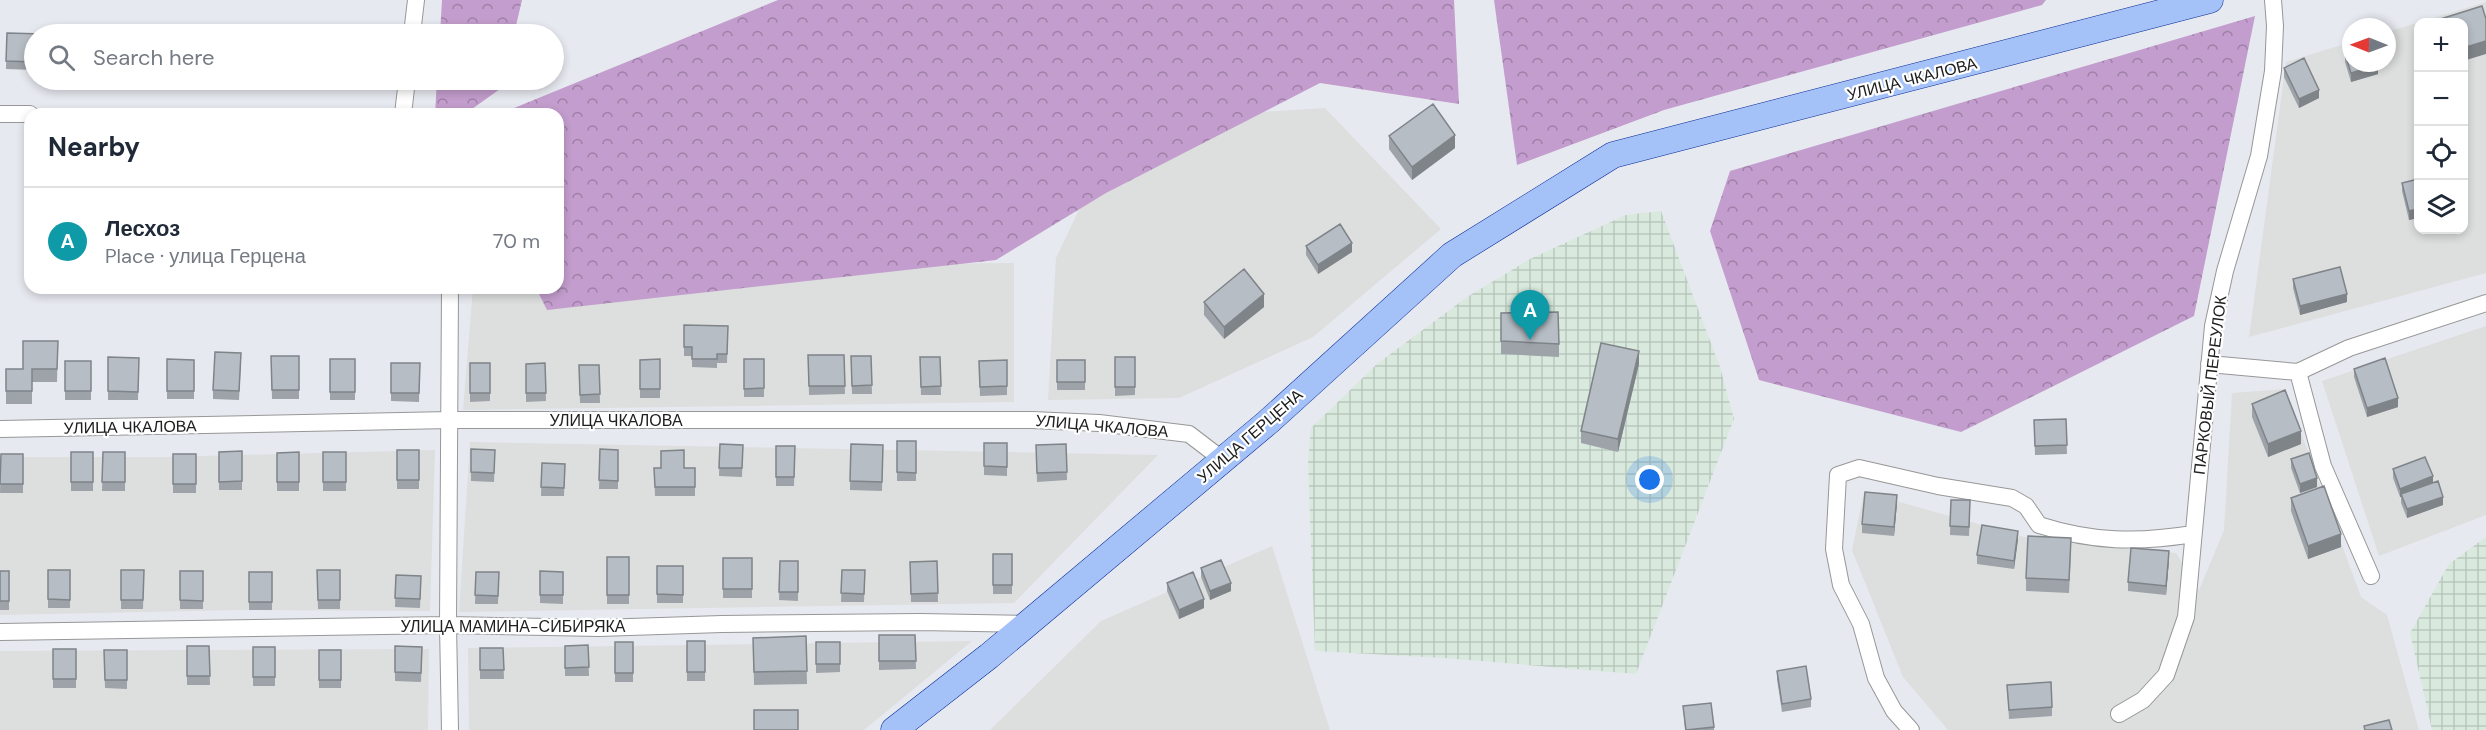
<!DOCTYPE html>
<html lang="en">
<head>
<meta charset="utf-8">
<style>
  :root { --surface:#fff; --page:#f2f2f3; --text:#1f2937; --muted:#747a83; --line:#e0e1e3; --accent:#166877 }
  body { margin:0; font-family:"DM Sans",sans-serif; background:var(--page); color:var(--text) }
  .controls { position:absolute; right:18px; top:18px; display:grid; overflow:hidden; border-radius:12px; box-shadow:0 3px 9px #0003 }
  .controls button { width:54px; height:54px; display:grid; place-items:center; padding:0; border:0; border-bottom:2px solid var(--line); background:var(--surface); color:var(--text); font:30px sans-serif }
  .compass { position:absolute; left:2342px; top:18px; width:54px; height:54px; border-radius:50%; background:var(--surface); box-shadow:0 3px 9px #0003; rotate:271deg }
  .you { position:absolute; left:1650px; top:480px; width:21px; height:21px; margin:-15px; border:4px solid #fff; border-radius:50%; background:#1a73e8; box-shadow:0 0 0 9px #1a73e833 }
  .badge { display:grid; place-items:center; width:39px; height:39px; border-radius:50%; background:var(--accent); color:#fff; font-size:20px; font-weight:700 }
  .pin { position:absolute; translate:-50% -50px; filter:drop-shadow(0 2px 3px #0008) }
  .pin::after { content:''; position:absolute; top:32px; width:21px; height:18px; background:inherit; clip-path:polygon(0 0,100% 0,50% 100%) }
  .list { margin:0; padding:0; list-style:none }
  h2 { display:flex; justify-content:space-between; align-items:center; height:78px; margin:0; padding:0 24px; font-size:26px }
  h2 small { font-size:20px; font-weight:400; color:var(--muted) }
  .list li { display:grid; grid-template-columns:39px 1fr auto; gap:18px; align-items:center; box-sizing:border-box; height:108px; padding:0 24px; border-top:2px solid var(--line) }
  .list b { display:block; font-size:22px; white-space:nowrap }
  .list p { margin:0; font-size:20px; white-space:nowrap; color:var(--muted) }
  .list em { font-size:20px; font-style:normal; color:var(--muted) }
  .icon { flex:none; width:33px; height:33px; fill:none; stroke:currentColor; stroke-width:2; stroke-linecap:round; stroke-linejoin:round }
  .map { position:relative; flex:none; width:2486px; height:730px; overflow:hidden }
  .search { position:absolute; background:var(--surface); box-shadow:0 3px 9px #0003; left:24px; top:24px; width:540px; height:66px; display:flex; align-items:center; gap:15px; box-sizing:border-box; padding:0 21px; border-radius:33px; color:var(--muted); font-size:22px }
  .panel { position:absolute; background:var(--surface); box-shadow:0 3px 9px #0003; left:24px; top:108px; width:540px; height:186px; border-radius:18px }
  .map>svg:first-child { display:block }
  .residential { fill:#dddede; fill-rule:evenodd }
  .industrial { fill:url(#industrial-grid) }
  .forest { fill:url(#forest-crowns) }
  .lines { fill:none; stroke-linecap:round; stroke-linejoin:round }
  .minor-casing { stroke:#979797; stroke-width:18 }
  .primary-casing { stroke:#072a94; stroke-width:27 }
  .minor { stroke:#fff; stroke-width:16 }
  .primary { stroke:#a4c1f8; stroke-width:26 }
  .wall { fill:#9da3a9 }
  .shaded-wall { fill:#7f8489 }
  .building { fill:#b6bdc4; stroke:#7f8489; stroke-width:1.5 }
  .labels { text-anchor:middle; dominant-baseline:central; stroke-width:4.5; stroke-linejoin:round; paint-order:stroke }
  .street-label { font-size:16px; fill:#202020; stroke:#fff }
</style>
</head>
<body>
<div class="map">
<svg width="2486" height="730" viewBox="0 0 2486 730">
  <defs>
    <pattern id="industrial-grid" width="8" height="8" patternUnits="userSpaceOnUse" patternTransform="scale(1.5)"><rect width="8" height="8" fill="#d9e9dd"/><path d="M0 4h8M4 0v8" fill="none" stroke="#bac8bd"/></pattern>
    <pattern id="forest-crowns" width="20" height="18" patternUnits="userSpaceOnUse" patternTransform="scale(1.5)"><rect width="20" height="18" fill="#c39dcd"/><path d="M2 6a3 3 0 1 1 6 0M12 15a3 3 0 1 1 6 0" fill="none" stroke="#9e80a6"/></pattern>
  </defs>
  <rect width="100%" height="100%" fill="#e7e9f0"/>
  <path class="residential" d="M2486 2V273L2249 337 2286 62 2351 42V63H2387V32ZM2418 22H2464V230H2418Z
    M1325 108 1441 229 1313 337 1179 398 1048 400 1056 258 1096 174 1197 116Z
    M1014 263V402L463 410 473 288H558V267Z
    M2486 326V515L2379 556 2322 381Z
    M2285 389 2361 597 2387 615 2419 730H1948L1903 677 1852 550 1864 492 2035 540 2176 553 2199 590 2224 530 2232 393Z
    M470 442 1158 455 1014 603 459 612Z
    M435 450 430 611 240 610 0 615V457H164Z
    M1272 546 1330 730H990L1101 621Z
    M972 641 864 730H469L468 648Z
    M429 649 428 730H0V651Z"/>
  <path class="industrial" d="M1661 211 1720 367 1734 419 1636 674 1444 658 1315 651 1308 462 1311 428 1377 364 1467 297 1530 259 1626 215Z
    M2486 537V730H2432L2410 633 2449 564Z"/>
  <path class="forest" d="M442 0H522L514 34H440Z
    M778 0H1454L1459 104 1320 83 1106 193 996 260 547 310 536 288H558V114L502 113Z
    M1494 0H2046L2042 5 1664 110 1517 165Z
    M2255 16 2194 316 1961 432 1759 380 1710 231 1730 171Z
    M437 80H503L500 89 465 114H435Z"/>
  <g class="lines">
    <g class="minor-casing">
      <path id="minor" d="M412 34 416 0
        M0 114H30
        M403 114 407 80
        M450 288 448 625 450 730
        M2209 364 2298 372 2349 348 2486 303
        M2298 372 2323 466 2371 576
        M0 429 450 420H1032L1099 423 1189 434 1223 460
        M0 632 448 625 599 628 722 624 920 622 1027 624
        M2119 714 2143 700 2166 675 2186 617 2213 326 2225 271 2259 156 2273 71 2275 26 2273 0
        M1911 730 1894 711 1876 678 1861 624 1841 585 1834 549 1838 475 1859 468 1938 486 2012 498 2026 506 2039 525C2092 542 2138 543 2193 534"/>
    </g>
    <g class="primary-casing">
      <path id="primary" d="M894 730 989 656 1268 422 1452 255 1613 155 2210 0"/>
    </g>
    <use href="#minor" class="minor"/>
    <use href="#primary" class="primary"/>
  </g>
  <path class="wall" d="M7 33 34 34V70L6 69Z
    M2345 54 2378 74 2351 82 2345 62Z
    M2284 68 2319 98 2299 108 2284 77Z
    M239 80H259V82H239Z
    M300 80H339V81H300Z
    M1389 136 1455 148 1412 180 1389 149Z
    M2418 179V218L2409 220 2402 191V183Z
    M1306 246 1352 252 1318 274 1306 255Z
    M2293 279 2347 302 2300 315 2293 288Z
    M1204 302 1264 307 1224 339 1204 315Z
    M1501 313 1559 344V357L1501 354Z
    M684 325 728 326 727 363H717V368L692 367V356H684Z
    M58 341 57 382H32V404H6V369H23Z
    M808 355H844L845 394 809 395Z
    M271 356H299V399H272Z
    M851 356H871L872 394H852Z
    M108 357 139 358 138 400H108Z
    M920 357H940L941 395H921Z
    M1115 357H1135V395L1115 396Z
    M167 359 194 360V399H167Z
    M330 359H355V400H330Z
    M660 359V398H640V360Z
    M744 359H764V397H744Z
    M1007 360V395L980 396 979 361Z
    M1057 360H1085V390H1057Z
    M65 361H91V400H65Z
    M241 362 239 400 213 399V390Z
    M391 363H420L419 402 391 401Z
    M470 363H490V401L470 402Z
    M545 363 546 401 526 402V364Z
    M1639 364 1618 452 1581 443V431Z
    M579 365H599L600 403H580Z
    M2354 369 2398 407 2367 417 2354 377Z
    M2252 404 2301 444 2268 457 2252 417Z
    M2066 419 2067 454 2035 455 2034 420Z
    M897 441H916V481H897Z
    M984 443H1007V476L984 475Z
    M720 444 743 445 742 477 719 476Z
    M851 444 883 445 882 491 850 490Z
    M1066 444 1067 480 1037 482 1036 445Z
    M776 446H795L794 486H776Z
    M471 449 495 450 494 482 471 481Z
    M600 449 618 450V489H599Z
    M397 450H419V489H397Z
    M242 451V490H219V452Z
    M71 452H93V491H71Z
    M103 452H125V491H102Z
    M299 452V491H277V453Z
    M323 452H346V491H323Z
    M1 454H23V493H0Z
    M173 454H196V493H173Z
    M2291 459 2317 487 2300 493 2291 468Z
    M542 463 565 464 564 496H541Z
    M654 468H695V496H655Z
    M2393 469 2433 483 2443 505 2407 518 2401 503V497H2400L2393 478Z
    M2291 498 2341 547 2308 559 2291 511Z
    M1951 500 1970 509 1969 536 1950 535Z
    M1897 503 1894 536 1862 533V524Z
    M2018 539 2014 569 1977 564V555Z
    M2071 551 2069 593 2026 591V578Z
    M993 554H1012V594H993Z
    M607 557H629V604H607Z
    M723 558H752V598H723Z
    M2169 560 2166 595 2128 591V582Z
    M780 561H798V601L779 600Z
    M937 561 938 602H911L910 562Z
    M657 566H683V603H657Z
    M1201 568 1231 591 1210 600 1201 577Z
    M48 570H70V608H48Z
    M121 570H144L143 609H121Z
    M317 570H340V609H318Z
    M842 570H865L864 602H841Z
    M0 571H9V610H0Z
    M180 571H203V609H180Z
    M540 571 563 572V604L540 603Z
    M249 572H272V610H249Z
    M476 572H499L498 604H475Z
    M396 575 421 585 420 608 395 607Z
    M1167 583 1204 608 1179 619 1167 591Z
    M879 635H915L916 669 879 670Z
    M806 636 807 684 754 685 753 638Z
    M687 641H705V681H687Z
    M615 642H633V682H615Z
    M816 642H840V672L816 673Z
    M588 645 589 676H565V646Z
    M187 646H209L210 685H187Z
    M395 646 422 647 421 682 395 681Z
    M253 647H275V686H253Z
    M480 648H503L504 679H480Z
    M53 649H76V688H53Z
    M104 650H127V689L105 688Z
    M319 650H341V688H319Z
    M1777 671 1811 699V707L1782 712 1777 679Z
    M2007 685 2052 707V716L2009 719Z
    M1683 706 1714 727V730H1685Z"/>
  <path class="shaded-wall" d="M2486 41V54L2463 61V48Z
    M2378 65V74L2351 82V73Z
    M2319 90V98L2299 108V99Z
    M1455 135V148L1412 180V167Z
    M2418 209V218L2409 220V211Z
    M1352 243V252L1318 274V265Z
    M1264 294V307L1224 339V327Z
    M2347 294V302L2300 315V306Z
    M1639 351V364L1618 452V439Z
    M2398 398V407L2367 417V408Z
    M2301 431V444L2268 457V444Z
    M2433 476V485L2401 494V497H2400V489Z
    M2317 478V487L2300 493V484Z
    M1897 495V503L1894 536V527Z
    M2443 497V505L2407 518V509Z
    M2018 531V539L2014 569V561Z
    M2341 534V547L2308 559V546Z
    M2169 551V560L2166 595V586Z
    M1231 583V591L1210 600V591Z
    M1204 599V608L1179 619V610Z"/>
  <path class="building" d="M2482 6 2486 19V41L2463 48V22H2431Z
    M135 28H167V34H135Z
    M7 33 43 34H34V62L6 61Z
    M2351 52V63H2377L2378 65 2351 73 2345 54Z
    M2304 58 2319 90 2299 99 2284 68Z
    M1433 104 1455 135 1412 167 1389 136Z
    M2418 179V209L2409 211 2402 183Z
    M1340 224 1352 243 1318 265 1306 246Z
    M2340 267 2347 294 2300 306 2293 279Z
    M1244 269 1264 294 1224 327 1204 302Z
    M1558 312 1559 344 1501 341V313Z
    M684 325 728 326 727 354H717V359H692V347H684Z
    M23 341H58L57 369H32V391H6V369H23Z
    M1601 343 1639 351 1618 439 1581 431Z
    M215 352 241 353 239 391 213 390Z
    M808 355H844L845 386H809Z
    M271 356H299V390H272Z
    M851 356H871L872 385 852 386Z
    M108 357 139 358 138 392 108 391Z
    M920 357H940L941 386 921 387Z
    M1115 357H1135V387H1115Z
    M2385 358 2398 398 2367 408 2354 369Z
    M167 359 194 360V391H167Z
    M330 359H355V392H330Z
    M660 359V389H640V360Z
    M744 359H764V388L744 389Z
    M1007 360V386L980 387 979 361Z
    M1057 360H1085V382H1057Z
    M65 361H91V391H65Z
    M391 363H420L419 393H391Z
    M470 363H490V393H470Z
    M545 363 546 393H526V364Z
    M579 365H599L600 394 580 395Z
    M2285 390 2301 431 2268 444 2252 404Z
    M2066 419 2067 445 2035 446 2034 420Z
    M897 441H916V473L897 472Z
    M984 443H1007V467L984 466Z
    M720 444 743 445 742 468H719Z
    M851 444 883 445 882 482 850 481Z
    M1066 444 1067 472 1037 473 1036 445Z
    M776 446H795L794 477H776Z
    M471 449 495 450 494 473 471 472Z
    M600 449 618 450V481L599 480Z
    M397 450H419V480H397Z
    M684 450V468H695V487H655L654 468H661V451Z
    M242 451V481L219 482V452Z
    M71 452H93V482H71Z
    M103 452H125V482H102Z
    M299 452V482H277V453Z
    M323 452H346V482H323Z
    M2309 453 2317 478 2300 484 2291 459Z
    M1 454H23V484H0Z
    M173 454H196V484H173Z
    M2425 457 2433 476 2400 489 2393 469Z
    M542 463 565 464 564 488 541 487Z
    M2438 481 2443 497 2407 509 2401 494Z
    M2324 486 2341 534 2308 546 2291 498Z
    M1865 492 1897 495 1894 527 1862 524Z
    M1951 500H1970L1969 527 1950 526Z
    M1982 525 2018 531 2014 561 1977 555Z
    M2028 536 2071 538 2069 580 2026 578Z
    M2131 548 2169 551 2166 586 2128 582Z
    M993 554H1012V585H993Z
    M607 557H629V595H607Z
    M723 558H752V589H723Z
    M1221 560 1231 583 1210 591 1201 568Z
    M780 561H798V592H779Z
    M937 561 938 593 911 594 910 562Z
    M657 566H683V595L657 594Z
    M48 570H70V600L48 599Z
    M121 570H144L143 600H121Z
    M317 570H340V600H318Z
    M842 570H865L864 594 841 593Z
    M0 571H9V601H0Z
    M180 571H203V601L180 600Z
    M540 571 563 572V595H540Z
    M249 572H272V602H249Z
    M476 572H499L498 596 475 595Z
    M1193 572 1204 599 1179 610 1167 583Z
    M396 575 421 576 420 599 395 598Z
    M879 635H915L916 661H879Z
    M806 636 807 671 754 672 753 638Z
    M687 641H705V672H687Z
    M615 642H633V673H615Z
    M816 642H840V664H816Z
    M588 645 589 667 565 668V646Z
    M187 646H209L210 676H187Z
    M395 646 422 647 421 673 395 672Z
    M253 647H275V677H253Z
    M480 648H503L504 670H480Z
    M53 649H76V679H53Z
    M104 650H127V680H105Z
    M319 650H341V680H319Z
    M1806 666 1811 699 1782 704 1777 671Z
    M2051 682 2052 707 2009 710 2007 685Z
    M1711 703 1714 727 1686 730 1683 706Z
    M754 710H798V730H754Z
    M2389 720 2392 730H2365L2364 726Z"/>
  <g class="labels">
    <g class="street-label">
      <text transform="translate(1912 79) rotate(-14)">УЛИЦА ЧКАЛОВА</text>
      <text transform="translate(2210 385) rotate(-83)">ПАРКОВЫЙ ПЕРЕУЛОК</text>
      <text x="616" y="420">УЛИЦА ЧКАЛОВА</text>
      <text transform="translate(1102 426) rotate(5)">УЛИЦА ЧКАЛОВА</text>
      <text transform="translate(130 427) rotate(-1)">УЛИЦА ЧКАЛОВА</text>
      <text transform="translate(1250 436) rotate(-41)">УЛИЦА ГЕРЦЕНА</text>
      <text x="513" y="626">УЛИЦА МАМИНА-СИБИРЯКА</text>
    </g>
  </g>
</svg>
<div class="controls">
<button>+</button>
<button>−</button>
<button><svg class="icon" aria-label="locate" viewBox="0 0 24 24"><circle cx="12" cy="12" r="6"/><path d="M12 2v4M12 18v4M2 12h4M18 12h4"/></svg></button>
<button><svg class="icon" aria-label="layers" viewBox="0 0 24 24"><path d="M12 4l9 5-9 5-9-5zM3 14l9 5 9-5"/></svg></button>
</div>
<svg class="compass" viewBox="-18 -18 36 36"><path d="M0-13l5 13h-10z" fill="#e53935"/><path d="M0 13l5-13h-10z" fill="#747a83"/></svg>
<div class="you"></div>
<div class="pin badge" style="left:1530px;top:340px;background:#0f9aa8">A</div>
<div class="search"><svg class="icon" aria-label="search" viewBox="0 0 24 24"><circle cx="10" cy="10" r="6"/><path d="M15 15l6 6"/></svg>Search here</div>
<section class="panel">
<h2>Nearby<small></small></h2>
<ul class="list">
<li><span class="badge" style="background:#0f9aa8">A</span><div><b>Лесхоз</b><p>Place · улица Герцена</p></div><em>70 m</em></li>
</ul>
</section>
</div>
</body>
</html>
